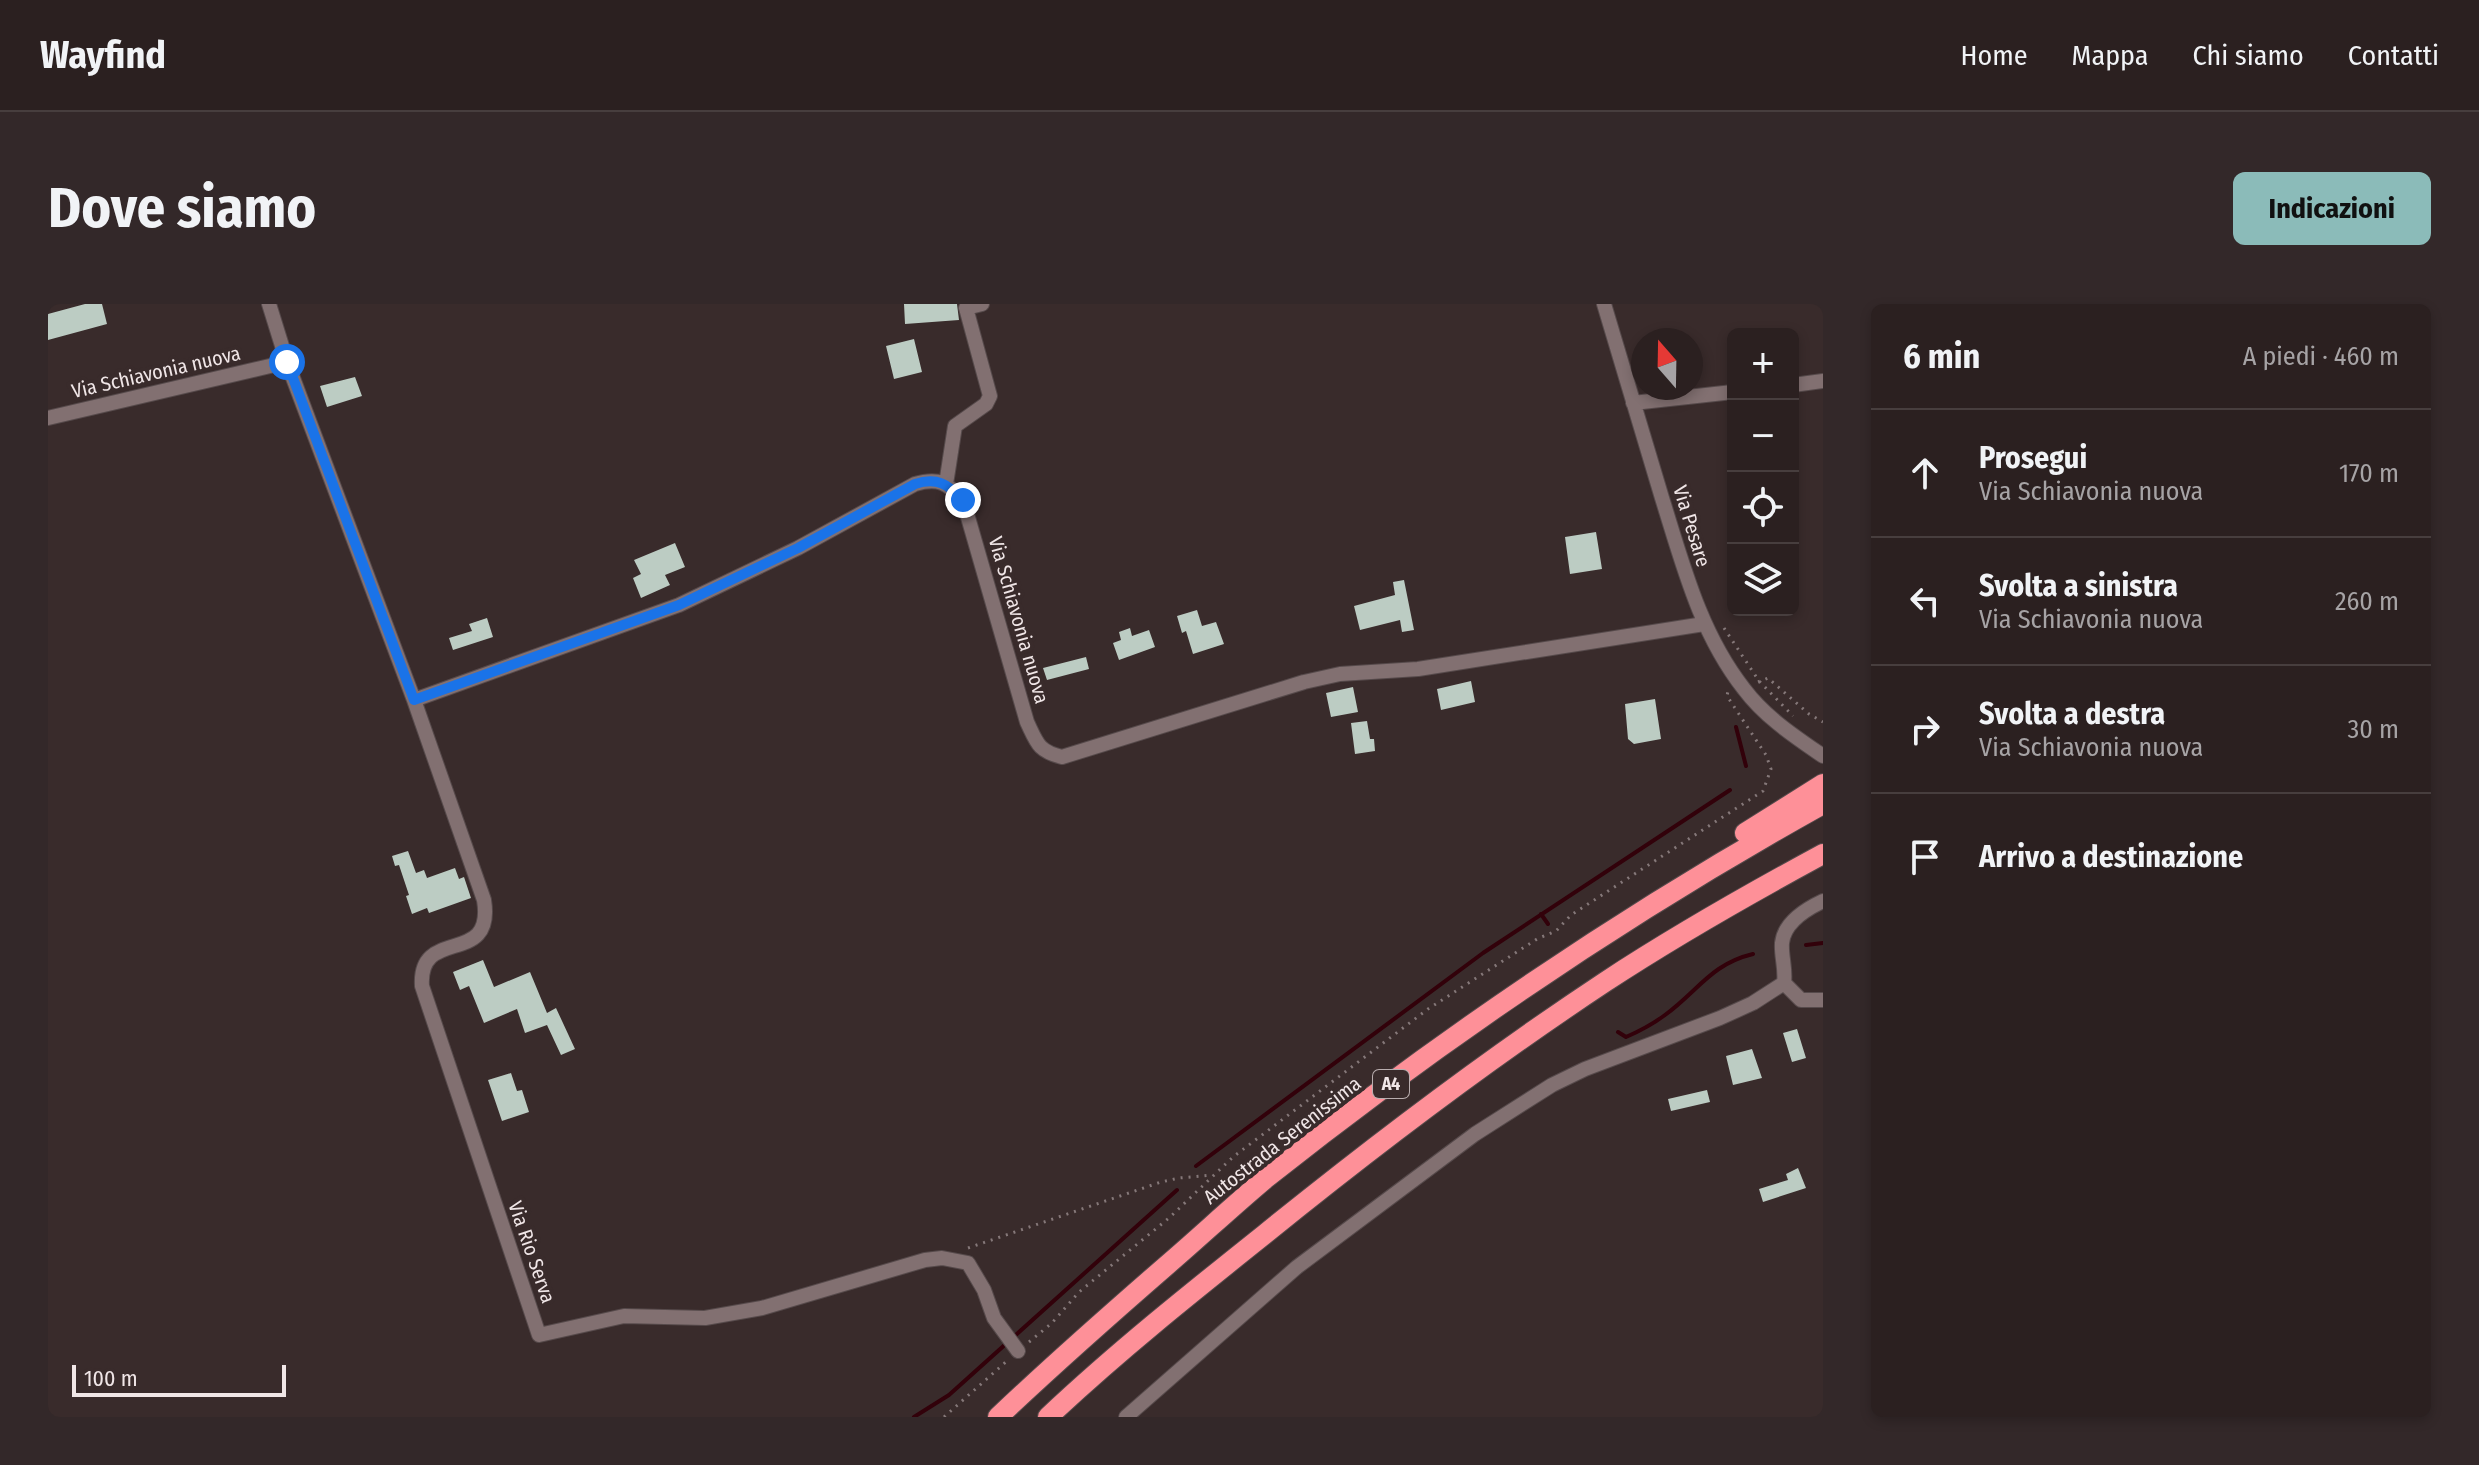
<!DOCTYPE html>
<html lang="it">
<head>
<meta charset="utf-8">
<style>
  :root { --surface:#2b2020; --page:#332829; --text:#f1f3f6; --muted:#a6a3a5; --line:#473e3e; --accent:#8bbbb9 }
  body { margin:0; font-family:"Fira Sans Condensed",sans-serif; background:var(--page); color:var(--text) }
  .controls { position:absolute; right:24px; top:24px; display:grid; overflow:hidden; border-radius:12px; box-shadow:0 4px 12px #0003 }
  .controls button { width:72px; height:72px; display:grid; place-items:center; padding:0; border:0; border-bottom:2px solid var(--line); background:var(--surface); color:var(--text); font:40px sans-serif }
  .compass { position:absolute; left:1583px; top:24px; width:72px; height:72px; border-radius:50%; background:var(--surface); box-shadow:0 4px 12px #0003; rotate:340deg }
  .scale { position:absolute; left:24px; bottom:20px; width:214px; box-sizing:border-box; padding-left:8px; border:4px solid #f0e6e7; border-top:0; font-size:22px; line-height:28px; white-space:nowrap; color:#f0e6e7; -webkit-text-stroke:6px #392b2b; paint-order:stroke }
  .stop { position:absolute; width:24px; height:24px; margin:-18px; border:6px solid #1a73e8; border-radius:50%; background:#fff }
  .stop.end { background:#1a73e8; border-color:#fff; box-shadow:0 2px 8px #0008 }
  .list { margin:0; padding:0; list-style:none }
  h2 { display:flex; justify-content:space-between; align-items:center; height:104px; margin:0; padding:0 32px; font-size:34px }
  h2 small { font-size:26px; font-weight:400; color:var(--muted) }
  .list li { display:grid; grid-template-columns:52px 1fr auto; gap:24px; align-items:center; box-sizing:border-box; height:128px; padding:0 32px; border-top:2px solid var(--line) }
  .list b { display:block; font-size:30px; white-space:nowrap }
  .list p { margin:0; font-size:26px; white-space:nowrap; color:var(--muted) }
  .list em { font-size:26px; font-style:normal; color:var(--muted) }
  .icon { flex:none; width:44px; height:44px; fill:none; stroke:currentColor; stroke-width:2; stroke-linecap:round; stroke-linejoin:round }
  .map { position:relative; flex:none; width:1775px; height:1113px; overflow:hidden; border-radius:12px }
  header { display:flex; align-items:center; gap:48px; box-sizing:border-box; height:112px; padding:0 40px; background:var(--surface); border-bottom:2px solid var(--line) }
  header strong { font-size:38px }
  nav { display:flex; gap:44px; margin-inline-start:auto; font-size:28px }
  .intro { display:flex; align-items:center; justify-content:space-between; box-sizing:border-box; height:192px; padding:0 48px }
  h1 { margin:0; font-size:56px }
  .button { padding:20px 36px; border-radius:12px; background:var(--accent); color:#111; font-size:28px; font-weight:700 }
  main { display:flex; gap:48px; padding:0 48px }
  aside { flex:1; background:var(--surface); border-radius:12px; box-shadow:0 4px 12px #0003 }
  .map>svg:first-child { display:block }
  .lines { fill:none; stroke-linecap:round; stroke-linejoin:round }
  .stream { stroke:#32010a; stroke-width:4 }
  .building { fill:#bcccc3 }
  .minor-casing { stroke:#564a4b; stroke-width:16 }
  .highway-casing { stroke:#564a4b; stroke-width:22 }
  .path { stroke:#857879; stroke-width:3; stroke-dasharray:2 6; stroke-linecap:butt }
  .minor { stroke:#827071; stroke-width:14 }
  .highway { stroke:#fe9098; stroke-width:20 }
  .route { stroke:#1a73e8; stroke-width:10 }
  .labels { text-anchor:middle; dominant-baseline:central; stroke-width:8; stroke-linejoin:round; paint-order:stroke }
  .shield { fill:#392b2b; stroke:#b9aeaf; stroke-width:2 }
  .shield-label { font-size:18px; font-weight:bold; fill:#f0e6e7 }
  .street-label { font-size:20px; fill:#f0e6e7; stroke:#392b2b }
</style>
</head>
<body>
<header>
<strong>Wayfind</strong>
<nav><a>Home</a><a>Mappa</a><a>Chi siamo</a><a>Contatti</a></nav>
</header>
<div class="intro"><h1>Dove siamo</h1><a class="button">Indicazioni</a></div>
<main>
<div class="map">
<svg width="1775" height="1113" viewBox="0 0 1775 1113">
  <rect width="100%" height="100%" fill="#392b2b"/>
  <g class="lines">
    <path class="stream" d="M1688 423 1698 462
      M1493 610 1500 620
      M1758 641 1775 639
      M1570 728 1578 733C1592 727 1605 720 1617 711 1650 687 1663 660 1705 650
      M1148 862 1435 649 1682 486
      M866 1113 901 1091 1129 886"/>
  </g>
  <path class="building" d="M37 0H54L59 20 0 36V10Z
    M856 0H909L911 16 857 20Z
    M866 35 874 68 846 75 838 42Z
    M307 73 314 92 279 103 272 82Z
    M1548 228 1554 265 1522 270 1517 233Z
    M627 239 637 263 617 271 622 281 593 294 585 274 593 270 586 256Z
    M1356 276 1366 326 1354 328 1352 316 1312 326 1306 302 1347 291 1345 278Z
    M1149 306 1154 322 1168 318 1176 340 1145 350 1138 327 1134 329 1129 312Z
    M439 314 445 333 405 346 401 334 424 327 421 320Z
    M1082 324 1084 332 1101 326 1107 343 1071 356 1065 339 1073 336 1071 328Z
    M1038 353 1041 365 999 376 995 364Z
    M1423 377 1427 398 1393 406 1389 385Z
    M1305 383 1310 408 1283 413 1278 389Z
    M1607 395 1613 435 1586 440 1580 435 1577 400Z
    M1319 417 1322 435H1326L1327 447 1307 450 1303 419Z
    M360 547 368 569 376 566 379 574 407 564 411 575 416 573 423 594 381 609 379 604 364 610 358 592 361 591 351 561 347 562 344 552Z
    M435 656 446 683 482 668 499 709 508 704 527 745 513 751 499 721 477 729 469 705 436 719 421 682 412 686 405 668Z
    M1749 725 1758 754 1744 758 1735 729Z
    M1704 745 1714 774 1685 781 1678 752Z
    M463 769 469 787 474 786 481 808 454 817 440 776Z
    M1659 786 1662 798 1623 807 1620 795Z
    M1750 864 1758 884 1715 898 1711 885 1740 876 1738 870Z"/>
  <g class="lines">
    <g class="minor-casing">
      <path id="minor" d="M221 0 239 58
        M1556 0C1575 65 1595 129 1614 194 1635 261 1652 329 1696 385 1717 413 1746 432 1775 452
        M1745 81 1775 77
        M1585 99 1685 88
        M0 114 239 58 366 396 631 301 750 244 867 180C891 173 899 179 915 196L979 418C989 439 990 447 1014 453L1256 378 1292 370 1370 365 1656 320
        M898 180 907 122 938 100 942 92 918 4 934 0
        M366 396 436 596C447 664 370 621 374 682L491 1031 576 1012 657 1014 714 1004 877 956 894 954 920 959 936 986 946 1014 970 1047
        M1736 679 1753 696H1775
        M1078 1113 1249 963 1427 830 1504 781 1537 765 1672 714 1705 699 1736 679C1738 665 1733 652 1734 639 1736 619 1758 605 1775 597"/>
    </g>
    <g class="highway-casing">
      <path id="highway" d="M1697 529 1775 480
        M950 1113C1007 1059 1066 1007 1126 955 1156 929 1186 901 1217 875 1392 736 1579 609 1775 500
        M1000 1113C1069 1048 1143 989 1217 930 1327 841 1439 756 1557 678 1627 632 1701 590 1775 550"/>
    </g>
    <path class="path" d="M1676 324 1711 377 1745 412
      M1710 378 1720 374 1761 410 1775 418
      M920 944 1113 878 1131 874 1164 871
      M981 1038 1004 1019 1031 988 1121 914 1185 853 1380 705 1489 635 1508 627 1523 611 1715 487 1723 465 1718 451 1679 392 1680 387
      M896 1113 960 1056"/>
    <use href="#minor" class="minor"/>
    <use href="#highway" class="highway"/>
  </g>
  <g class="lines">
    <path class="route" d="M239 58 366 396 631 301 750 244 867 180C889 173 900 180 915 196"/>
  </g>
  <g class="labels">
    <rect class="shield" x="1325" y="766" width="36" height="28" rx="6"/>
    <g class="shield-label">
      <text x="1343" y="780">A4</text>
    </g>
    <g class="street-label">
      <text transform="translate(108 68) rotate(-13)">Via Schiavonia nuova</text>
      <text transform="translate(1644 222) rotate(73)">Via Pesare</text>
      <text transform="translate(971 316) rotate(74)">Via Schiavonia nuova</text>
      <text transform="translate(1234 836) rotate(-38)">Autostrada Serenissima</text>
      <text transform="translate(484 948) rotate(71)">Via Rio Serva</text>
    </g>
  </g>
</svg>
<div class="controls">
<button>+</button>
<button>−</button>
<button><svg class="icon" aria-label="locate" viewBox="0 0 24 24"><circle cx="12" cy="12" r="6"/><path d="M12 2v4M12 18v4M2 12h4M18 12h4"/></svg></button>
<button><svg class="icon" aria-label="layers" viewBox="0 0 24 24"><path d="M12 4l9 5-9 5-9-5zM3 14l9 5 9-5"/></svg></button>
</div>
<svg class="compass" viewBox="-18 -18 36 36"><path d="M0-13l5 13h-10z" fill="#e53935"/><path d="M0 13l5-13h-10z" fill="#a6a3a5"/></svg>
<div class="scale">100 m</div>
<div class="stop" style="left:239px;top:58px"></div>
<div class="stop end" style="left:915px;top:196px"></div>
</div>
<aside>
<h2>6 min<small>A piedi · 460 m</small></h2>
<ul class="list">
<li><svg class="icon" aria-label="ahead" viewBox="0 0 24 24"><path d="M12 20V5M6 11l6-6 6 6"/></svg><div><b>Prosegui</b><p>Via Schiavonia nuova</p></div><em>170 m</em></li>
<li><svg class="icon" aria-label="left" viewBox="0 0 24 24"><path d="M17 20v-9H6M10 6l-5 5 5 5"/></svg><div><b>Svolta a sinistra</b><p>Via Schiavonia nuova</p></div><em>260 m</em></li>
<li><svg class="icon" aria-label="right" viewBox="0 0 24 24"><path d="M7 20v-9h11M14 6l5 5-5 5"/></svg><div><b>Svolta a destra</b><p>Via Schiavonia nuova</p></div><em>30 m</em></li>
<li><svg class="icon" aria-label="arrive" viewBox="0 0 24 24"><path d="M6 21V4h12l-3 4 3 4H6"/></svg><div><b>Arrivo a destinazione</b></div></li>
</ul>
</aside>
</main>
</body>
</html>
